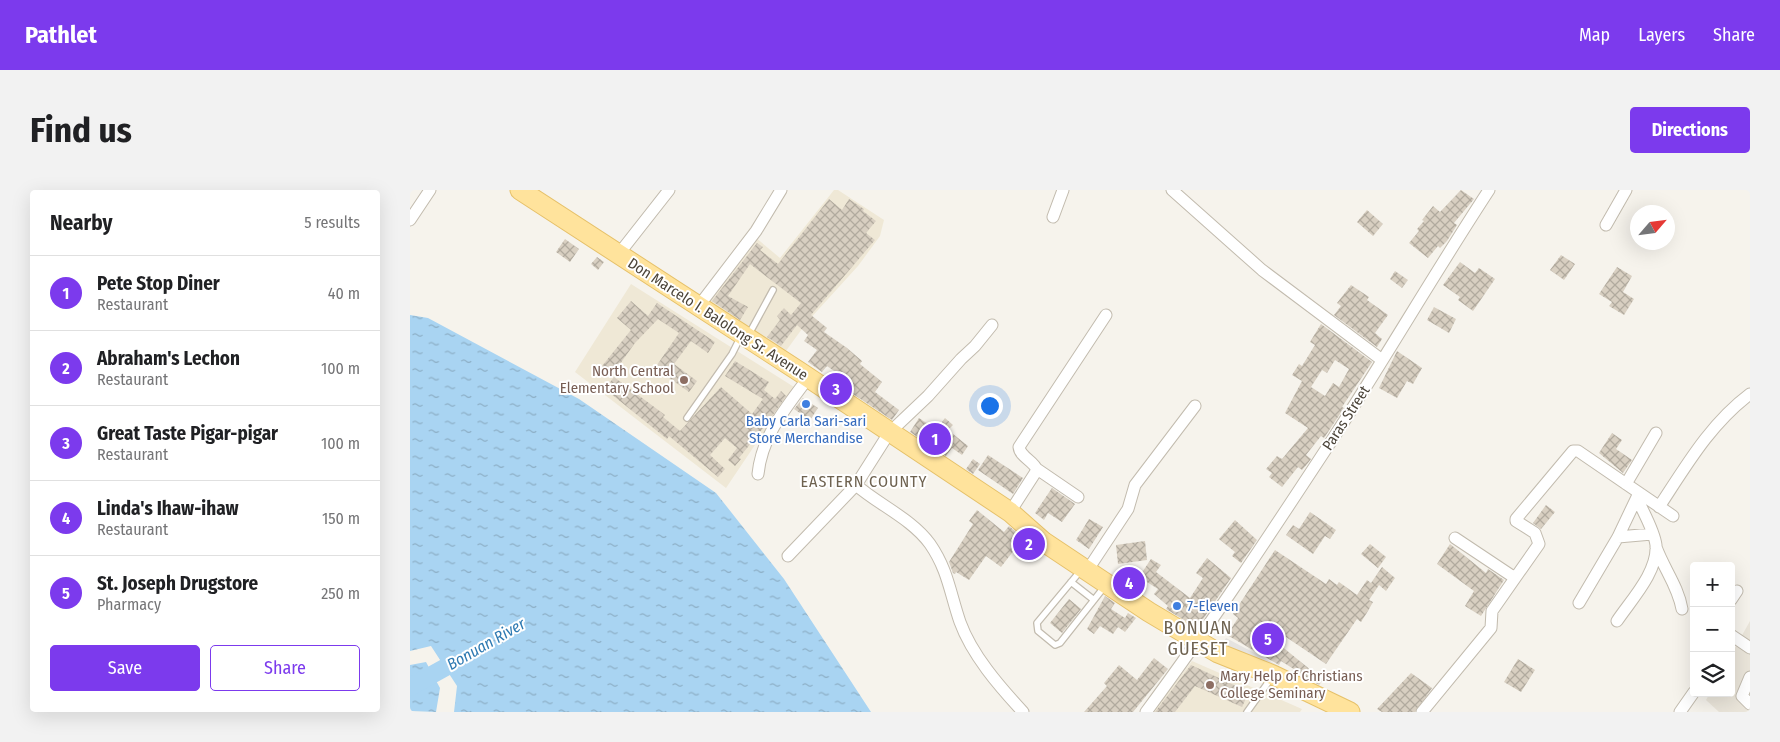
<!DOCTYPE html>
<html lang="en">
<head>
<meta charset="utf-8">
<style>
  :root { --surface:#fff; --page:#f2f2f2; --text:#202124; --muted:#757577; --line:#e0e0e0; --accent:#7c3aed }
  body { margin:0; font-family:"Fira Sans Condensed",sans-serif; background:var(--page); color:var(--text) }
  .controls { position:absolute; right:15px; bottom:15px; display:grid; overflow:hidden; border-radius:5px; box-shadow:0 5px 20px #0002 }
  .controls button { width:45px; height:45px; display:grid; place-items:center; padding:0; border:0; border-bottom:1px solid var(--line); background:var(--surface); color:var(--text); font:25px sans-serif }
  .compass { position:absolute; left:1220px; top:15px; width:45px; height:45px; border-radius:50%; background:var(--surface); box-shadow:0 5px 20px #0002; rotate:62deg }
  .you { position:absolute; left:579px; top:215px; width:18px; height:18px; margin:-12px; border:4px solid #fff; border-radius:50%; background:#1a73e8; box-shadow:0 0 0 8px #1a73e833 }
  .badge { display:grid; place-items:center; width:32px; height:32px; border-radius:50%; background:var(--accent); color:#fff; font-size:16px; font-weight:700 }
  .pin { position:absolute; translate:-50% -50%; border:2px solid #fff; box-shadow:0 1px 5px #0006 }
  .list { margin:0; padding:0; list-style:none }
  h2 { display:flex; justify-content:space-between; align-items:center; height:65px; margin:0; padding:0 20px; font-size:21px }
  h2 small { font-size:16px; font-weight:400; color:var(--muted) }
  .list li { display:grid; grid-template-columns:32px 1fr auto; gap:15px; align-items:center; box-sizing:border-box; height:75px; padding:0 20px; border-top:1px solid var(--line) }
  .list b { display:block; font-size:19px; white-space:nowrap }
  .list p { margin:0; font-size:16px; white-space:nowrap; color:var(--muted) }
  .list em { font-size:16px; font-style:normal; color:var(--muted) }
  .actions { display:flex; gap:10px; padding:15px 20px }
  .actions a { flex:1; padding:11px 0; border:1px solid var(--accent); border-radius:5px; text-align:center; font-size:18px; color:var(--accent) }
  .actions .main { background:var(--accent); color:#fff }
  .icon { flex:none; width:28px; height:28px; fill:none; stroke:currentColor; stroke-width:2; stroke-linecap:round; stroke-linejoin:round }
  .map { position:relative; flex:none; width:1340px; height:522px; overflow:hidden; border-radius:5px }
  header { display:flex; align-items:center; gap:30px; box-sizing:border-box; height:70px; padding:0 25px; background:var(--accent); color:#fff }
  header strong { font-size:24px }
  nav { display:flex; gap:28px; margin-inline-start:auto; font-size:18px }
  .intro { display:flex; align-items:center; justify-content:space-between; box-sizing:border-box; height:120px; padding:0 30px }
  h1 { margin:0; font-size:35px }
  .button { padding:12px 22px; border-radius:5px; background:var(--accent); color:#fff; font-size:18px; font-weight:700 }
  main { display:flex; gap:30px; padding:0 30px }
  aside { flex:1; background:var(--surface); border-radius:5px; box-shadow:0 5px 20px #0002 }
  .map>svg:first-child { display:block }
  .residential { fill:#eae5da }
  .education { fill:#efe8d6 }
  .parking { fill:#e5e3e0 }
  .water { fill:url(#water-ripples) }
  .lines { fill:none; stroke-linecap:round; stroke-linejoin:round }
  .river { stroke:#a9d4f2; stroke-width:18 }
  .building { fill:url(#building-cross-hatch); fill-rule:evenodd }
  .lane-casing { stroke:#c2bbae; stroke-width:8 }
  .street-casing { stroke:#c2bbae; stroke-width:13 }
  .primary-casing { stroke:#e6c16a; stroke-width:21 }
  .lane { stroke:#fff; stroke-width:5.5 }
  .street { stroke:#fff; stroke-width:11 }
  .primary { stroke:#ffe39c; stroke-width:19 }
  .education-dot { fill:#8d6e63; stroke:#fff; stroke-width:2 }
  .shop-dot { fill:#3f7fe0; stroke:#fff; stroke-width:2 }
  .labels { text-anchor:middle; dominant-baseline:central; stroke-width:4; stroke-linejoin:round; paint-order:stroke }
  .street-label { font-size:15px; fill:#4b4439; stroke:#fff }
  .education-label { font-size:15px; fill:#785e54; stroke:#fff; text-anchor:end }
  .shop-label { font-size:15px; fill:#366cbe; stroke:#fff }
  .neighbourhood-label { font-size:16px; letter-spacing:1px; fill:#6e6250; stroke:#fff }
  .water-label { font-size:16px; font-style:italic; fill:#2e7ab2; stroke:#fff }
  .quarter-label { font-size:18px; letter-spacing:1px; fill:#6e6250; stroke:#fff }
</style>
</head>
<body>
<header>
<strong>Pathlet</strong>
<nav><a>Map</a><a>Layers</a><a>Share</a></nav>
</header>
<div class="intro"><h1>Find us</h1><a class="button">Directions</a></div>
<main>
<aside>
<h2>Nearby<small>5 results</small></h2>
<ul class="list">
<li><span class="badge">1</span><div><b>Pete Stop Diner</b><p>Restaurant</p></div><em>40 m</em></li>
<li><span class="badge">2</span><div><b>Abraham's Lechon</b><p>Restaurant</p></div><em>100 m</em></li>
<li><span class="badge">3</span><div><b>Great Taste Pigar-pigar</b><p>Restaurant</p></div><em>100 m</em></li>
<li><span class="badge">4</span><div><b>Linda's Ihaw-ihaw</b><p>Restaurant</p></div><em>150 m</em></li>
<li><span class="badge">5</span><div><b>St. Joseph Drugstore</b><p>Pharmacy</p></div><em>250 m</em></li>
</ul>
<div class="actions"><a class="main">Save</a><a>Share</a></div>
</aside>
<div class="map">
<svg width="1340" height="522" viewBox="0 0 1340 522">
  <defs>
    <pattern id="water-ripples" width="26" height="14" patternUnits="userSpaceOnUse" patternTransform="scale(1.25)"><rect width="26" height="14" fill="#a9d4f2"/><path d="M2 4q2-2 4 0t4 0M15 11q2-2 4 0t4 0" fill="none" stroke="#8caec5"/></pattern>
    <pattern id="building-cross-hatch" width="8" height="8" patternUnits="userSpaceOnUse" patternTransform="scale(1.25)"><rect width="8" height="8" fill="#d8cfc1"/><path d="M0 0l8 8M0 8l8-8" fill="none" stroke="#b1aa9e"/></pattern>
  </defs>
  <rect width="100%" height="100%" fill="#f6f3ec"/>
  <path class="residential" d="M1340 431V522H1309L1296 510 1300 503H1321V465Z"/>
  <path class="education" d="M424 0H428L474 30 470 46 448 76 397 132 373 165 296 113 345 47 370 68Z
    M221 94 384 197 316 298 165 182Z
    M782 471 892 519 890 522H743Z"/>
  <path class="parking" d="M816 448 869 476 866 483 812 455Z"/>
  <path class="water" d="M0 125 18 128 169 209 306 303 374 389 461 522H44L47 496 21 456 0 461Z
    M16 472 30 498 26 522 0 521V475Z"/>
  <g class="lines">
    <path class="river" d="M0 497 54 467"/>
  </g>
  <path class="building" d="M1051 0 1064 9 1044 33 1047 35 1037 51 1030 58 1028 56 1018 68 999 53 1009 41 1007 39 1014 31 1012 30 1023 16 1030 22Z
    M419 9 432 20 439 9 454 19 453 21 466 31 456 43 465 50 401 125 417 138 414 142 437 158 452 171 450 174 472 192 465 202 489 220 482 230 425 192 430 185 417 176 412 182 398 172 407 160 394 151 398 145 387 135 371 156 357 147 370 130 367 126 374 118 381 125 391 113 340 74 318 106 338 117 330 130 302 111 347 53 353 57 350 60 368 74Z
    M957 20 973 34 963 46 947 32Z
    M155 49 169 59 160 72 146 62Z
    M1151 65 1165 74 1154 90 1140 80Z
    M187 67 194 72 188 80 181 74Z
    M1050 72 1065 83 1069 78 1085 89 1063 121 1048 110 1050 107 1033 95Z
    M1207 77 1222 86 1213 102 1224 109 1214 125 1199 116 1202 112 1189 104Z
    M985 81 998 90 992 98 980 89Z
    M941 95 959 107 957 110 978 125 965 143 972 149 967 157 924 125 931 116 927 113Z
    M221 111 238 126 247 113 305 152 298 163 281 151 264 174 287 191 279 202 245 178 269 143 248 129 225 153 202 185 192 176 221 140 207 128Z
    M1024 117 1046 129 1039 143 1017 130Z
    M911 134 962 172 932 217 934 218 914 248 911 246 896 265 901 269 898 273 892 280 888 277 872 297 859 287 862 283 856 279 867 266 872 269 898 238 875 223 892 191 882 185 889 174 892 176 905 155 900 152ZM925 170 939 179 929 197 923 193 915 206 901 197 912 180 917 183Z
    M987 161 1012 178 1003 194 997 191 987 208 969 198Z
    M325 171 359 192 354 200 365 209 371 201 376 206 358 232 329 268 331 269 325 276 318 270 327 258 315 248 300 265 315 279 308 287 259 246 257 249 195 199 204 187 255 225 253 227 270 241 311 197 342 224 353 209 315 186Z
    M393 208 408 218 400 230 384 219Z
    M509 228 521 236 512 250 500 242Z
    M535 228 543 235 535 243 528 237Z
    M1202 243 1212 250 1206 259 1222 270 1213 283 1189 263Z
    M543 244 558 256 552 265 542 258 536 266 530 262Z
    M578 265 613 288 603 304 568 280Z
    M563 269 570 274 563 284 556 279Z
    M642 298 665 314 652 332 638 323 634 330 625 323Z
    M1136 315 1145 322 1131 339 1123 333Z
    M567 320 594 342 599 336 630 363 626 368 608 355 591 377 576 366 559 390 546 382 545 384 543 383 539 372 563 334 559 331Z
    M900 322 926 340 920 349 915 346 903 364 876 345 883 335 889 339Z
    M679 329 693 337 679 359 666 350Z
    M825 330 847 350 831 373 822 366 825 362 809 349Z
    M735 351 737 370 708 374 706 355Z
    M960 354 976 367 968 378 951 364Z
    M1040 354 1076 383 1078 379 1094 390 1071 426 1055 416 1064 401 1027 374Z
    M865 360 916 394 919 389 927 395 929 392 947 405 957 390 961 393 972 377 985 388 976 401 969 395 959 410 963 412 958 421 951 432 947 429 916 474 876 447 870 455 913 490 909 495 871 471 869 475 817 445 828 428 823 424Z
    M797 368 821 388 787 438 756 419 758 416 744 404 748 399 729 387 741 369 751 375 746 382 780 408 793 388 786 383Z
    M695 406 705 413 701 419 715 428 718 423 726 428 715 442 708 437 703 444 690 436 684 444 677 439Z
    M659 409 671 419 652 443 640 433Z
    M744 468 758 479 723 522H674L697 496 694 493 709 475 727 490Z
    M1108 469 1125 480 1111 502 1094 492Z
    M781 475 839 502 832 517 785 496 765 522H745Z
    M1001 483 1022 498 1005 522H972L967 519Z"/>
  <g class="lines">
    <g class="lane-casing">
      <path id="lane" d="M338 146 363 100
        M277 228 322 164 331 146
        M672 379 627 433 628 441 645 455 650 453 695 396
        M661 392 684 410
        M837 522 862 487"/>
    </g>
    <g class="street-casing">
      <path id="street" d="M762 0 852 80 972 170
        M643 27 653 0
        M0 30 20 0
        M1196 35 1216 0
        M208 65 259 0
        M288 117 346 41 371 0
        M582 135 565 156 551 169 518 206 479 243 446 295C469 315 502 329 520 354 538 380 540 403 550 432 562 465 589 496 613 522
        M627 279 668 307
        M348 284C352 245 376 218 398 188
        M1216 294 1246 243
        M1249 317C1276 276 1300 234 1340 204
        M600 322 627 280C624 271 610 267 609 257L696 125
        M1208 347 1242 344
        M1045 348 1105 388
        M1246 357C1254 379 1268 396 1272 419
        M378 366 446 295
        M677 381 718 319 725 295 785 216
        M1321 410 1327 401
        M1169 413 1208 347 1228 305
        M1207 431C1221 410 1248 382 1246 355 1244 340 1233 322 1227 308
        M1321 445 1340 458
        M1340 487 1332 506 1340 514
        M736 522C802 433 863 340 924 247 977 165 1026 81 1079 0
        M1012 522 1081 438 1082 421 1129 354 1125 343 1106 331V329L1163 261H1168L1263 326
        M1270 522 1284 502"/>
    </g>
    <g class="primary-casing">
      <path id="primary" d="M110 0 390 182 600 322 634 352 739 422 808 463 863 485 940 522"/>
    </g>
    <use href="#lane" class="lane"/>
    <use href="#street" class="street"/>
    <use href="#primary" class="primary"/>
  </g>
  <g class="education-dot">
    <circle cx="274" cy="190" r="5"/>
    <circle cx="800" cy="495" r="5"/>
  </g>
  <g class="shop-dot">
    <circle cx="396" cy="214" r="5"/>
    <circle cx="767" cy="416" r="5"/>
  </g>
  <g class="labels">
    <g class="street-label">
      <text transform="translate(308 129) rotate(33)">Don Marcelo I. Balolong Sr. Avenue</text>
      <text transform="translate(936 228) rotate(-57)">Paras Street</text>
    </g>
    <g class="education-label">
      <text x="264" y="181">North Central<tspan x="264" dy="17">Elementary School</tspan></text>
      <text x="810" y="486" text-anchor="start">Mary Help of Christians<tspan x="810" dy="17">College Seminary</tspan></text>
    </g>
    <g class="shop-label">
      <text x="396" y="231">Baby Carla Sari-sari<tspan x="396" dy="17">Store Merchandise</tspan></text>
      <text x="777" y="416" text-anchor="start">7-Eleven</text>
    </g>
    <g class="neighbourhood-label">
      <text x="454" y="291">EASTERN COUNTY</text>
    </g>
    <g class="water-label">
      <text transform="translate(76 454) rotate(-30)">Bonuan River</text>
    </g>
    <g class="quarter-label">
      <text x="788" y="438">BONUAN<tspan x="788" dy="21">GUESET</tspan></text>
    </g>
  </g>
</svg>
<div class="controls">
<button>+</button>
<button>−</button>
<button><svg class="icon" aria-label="layers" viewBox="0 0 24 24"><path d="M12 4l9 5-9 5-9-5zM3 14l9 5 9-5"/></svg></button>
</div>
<svg class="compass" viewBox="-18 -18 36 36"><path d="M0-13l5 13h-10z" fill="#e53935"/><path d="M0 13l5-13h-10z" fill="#757577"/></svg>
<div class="you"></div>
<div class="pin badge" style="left:525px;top:249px">1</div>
<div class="pin badge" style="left:619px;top:354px">2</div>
<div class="pin badge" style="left:426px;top:199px">3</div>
<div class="pin badge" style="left:719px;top:393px">4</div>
<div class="pin badge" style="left:858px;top:449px">5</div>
</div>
</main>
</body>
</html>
